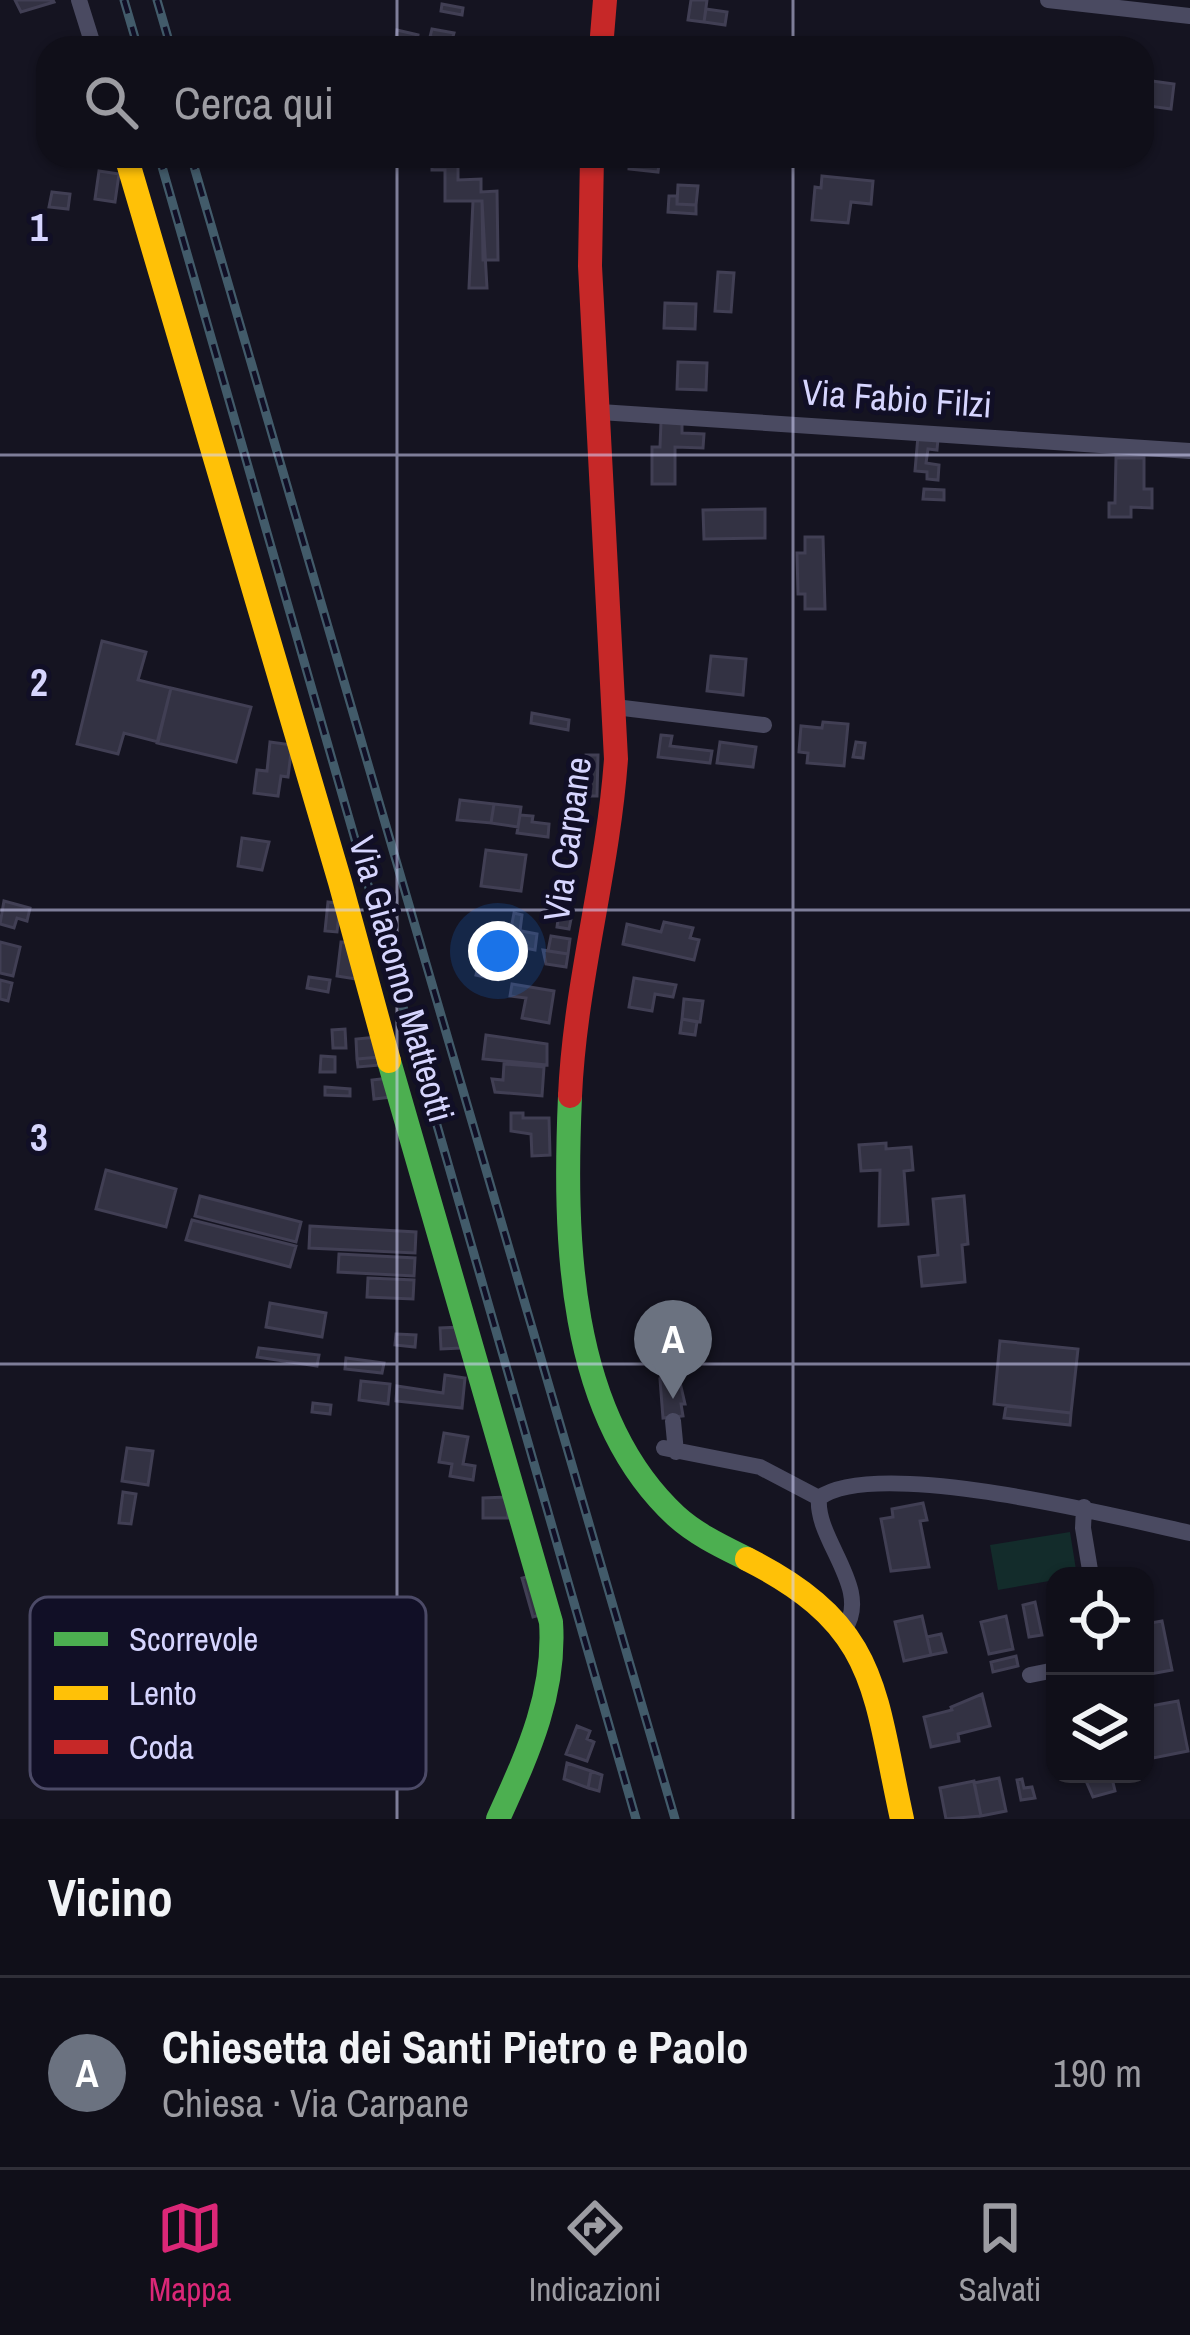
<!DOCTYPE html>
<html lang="it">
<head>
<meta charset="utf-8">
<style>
  :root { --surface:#100f19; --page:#1e1d26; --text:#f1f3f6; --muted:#9c9ca2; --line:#302f38; --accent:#db2777 }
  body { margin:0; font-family:"Archivo Narrow",sans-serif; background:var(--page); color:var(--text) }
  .controls { position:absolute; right:36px; bottom:36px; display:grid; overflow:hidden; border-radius:24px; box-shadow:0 3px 9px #0004 }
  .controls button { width:108px; height:108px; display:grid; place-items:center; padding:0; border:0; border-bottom:3px solid var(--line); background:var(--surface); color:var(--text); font:60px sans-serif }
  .you { position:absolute; left:498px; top:951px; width:42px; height:42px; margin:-30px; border:9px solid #fff; border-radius:50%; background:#1a73e8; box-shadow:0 0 0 18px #1a73e833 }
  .badge { display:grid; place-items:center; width:78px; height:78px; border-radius:50%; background:var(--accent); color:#fff; font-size:39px; font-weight:700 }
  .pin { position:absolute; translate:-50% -99px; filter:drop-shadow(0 3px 6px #0008) }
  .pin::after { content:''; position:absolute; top:63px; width:42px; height:36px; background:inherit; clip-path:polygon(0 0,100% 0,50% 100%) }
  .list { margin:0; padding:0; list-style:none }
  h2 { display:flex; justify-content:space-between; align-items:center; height:156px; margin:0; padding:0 48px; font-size:51px }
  h2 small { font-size:39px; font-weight:400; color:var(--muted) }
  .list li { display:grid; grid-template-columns:78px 1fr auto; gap:36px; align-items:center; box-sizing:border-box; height:192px; padding:0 48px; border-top:3px solid var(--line) }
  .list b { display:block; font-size:45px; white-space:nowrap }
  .list p { margin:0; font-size:39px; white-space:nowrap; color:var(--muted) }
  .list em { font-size:39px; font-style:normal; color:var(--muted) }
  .icon { flex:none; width:66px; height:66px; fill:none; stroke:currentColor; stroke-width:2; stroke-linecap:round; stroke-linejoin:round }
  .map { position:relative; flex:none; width:1190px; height:1819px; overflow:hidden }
  .search { position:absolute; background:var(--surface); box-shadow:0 3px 9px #0004; left:36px; right:36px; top:36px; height:132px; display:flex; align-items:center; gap:30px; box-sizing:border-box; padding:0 42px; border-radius:36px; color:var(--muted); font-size:45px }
  .sheet { height:348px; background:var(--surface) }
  nav { display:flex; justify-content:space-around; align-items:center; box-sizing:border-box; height:168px; border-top:3px solid var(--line); background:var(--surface); font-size:33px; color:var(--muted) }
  nav a { display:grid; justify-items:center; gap:6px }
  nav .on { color:var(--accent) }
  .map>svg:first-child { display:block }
  .grass { fill:#132c2b }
  .building { fill:#333243; stroke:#413f54; stroke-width:3 }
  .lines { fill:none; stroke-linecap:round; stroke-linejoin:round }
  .street { stroke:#4a4a61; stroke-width:16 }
  .fast { stroke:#4caf50; stroke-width:24 }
  .slow { stroke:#ffc107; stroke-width:24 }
  .jam { stroke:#c62828; stroke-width:24 }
  .rail-casing { stroke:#425b6a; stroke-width:9 }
  .rail { stroke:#110f26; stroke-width:4.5; stroke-dasharray:14; stroke-linecap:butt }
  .grid { fill:none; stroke:#d6d5fe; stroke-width:3; stroke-opacity:0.55 }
  .labels { text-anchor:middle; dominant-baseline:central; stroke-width:10; stroke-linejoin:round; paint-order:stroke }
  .street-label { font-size:36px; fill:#d6d5fe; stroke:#110f26 }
  .key { fill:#110f26; stroke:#4c4a67; stroke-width:3 }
  .key-label { font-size:33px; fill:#d6d5fe }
  .grid-label { font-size:39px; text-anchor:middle; font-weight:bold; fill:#d6d5fe; stroke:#110f26; stroke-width:10; stroke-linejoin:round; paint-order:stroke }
</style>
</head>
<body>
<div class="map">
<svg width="1190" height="1819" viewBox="0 0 1190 1819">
  <rect width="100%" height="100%" fill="#151421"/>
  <path class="grass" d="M1070 1532 1077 1576H1055V1580L998 1590 990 1545Z"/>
  <path class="building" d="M15 0H53L54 2 21 12Z
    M691 0H707L704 22 688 20Z
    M442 4 463 8 462 15 441 11Z
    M706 9 727 12 725 25 704 22Z
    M432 29 454 33 452 40 430 37Z
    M397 30 418 35 417 42 396 38Z
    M1152 81 1174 84 1171 109 1149 106Z
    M432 156H458V180L481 179V192L497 191 498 260H483L482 201H445V170H432Z
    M630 156H660L658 172 629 169Z
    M99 171 119 174 115 202 95 199Z
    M822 176 873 181 871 204 851 202 848 223 812 220 815 187 821 188Z
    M678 185 698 186 696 205 677 204Z
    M52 192 70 194 68 209 49 207Z
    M669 196H677V204L696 205V214L668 212Z
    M473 201H482L487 288H469Z
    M718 272 734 273 731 312 715 311Z
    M665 303 696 304 695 329 664 328Z
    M678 362 707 363 706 390 677 389Z
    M661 422 682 423V433L704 434 703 448 675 447V484H652V447H660Z
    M918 436 938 438 937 450 928 449 926 463 939 465 938 480 927 479V472L915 471Z
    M1116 458H1144V489H1152V508L1131 507V517H1109V503H1115Z
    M924 489 944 490V500L923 499Z
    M765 509V538L704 539 703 510Z
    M805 537H823L825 609H805V594H798L797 553H805Z
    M102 641 146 652 138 680 171 688 158 742 124 733 118 754 77 744Z
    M711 656 746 659 743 695 707 691Z
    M171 688 251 707 236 762 157 743Z
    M532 713 569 720 568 730 531 723Z
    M823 722 848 724 844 766 807 763 808 753 799 752 801 726 822 728Z
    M661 735 672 736 670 746 712 751 710 763 658 757Z
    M270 742 292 745 288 777 281 776 278 796 254 793 257 770 267 771Z
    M720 742 756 747 753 767 717 763Z
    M856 742 865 743 863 758 853 757Z
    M586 755H598L597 796H575L576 772 586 773Z
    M460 800 494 804 491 823 457 820Z
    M494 804 521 807 518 827 491 823Z
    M520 815 533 816 532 822 549 824 548 837 517 833Z
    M242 838 269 842 262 870 238 866Z
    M486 850 526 855 521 891 481 886Z
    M4 901 30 908 27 921 17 918 14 928 0 924Z
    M328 902 346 904 339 914 337 932 325 931Z
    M559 912 572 914 569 929 557 927Z
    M514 913 522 915 520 931 511 929Z
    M664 922 693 928 690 938 699 940 694 960 623 944 627 924 661 932Z
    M511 929 537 934 535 950 509 945Z
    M551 936 570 939 568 954 548 951Z
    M0 942 20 947 13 976 0 973Z
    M341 942 354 943 356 979 337 976Z
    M543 950 568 954 566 967 546 964Z
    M479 962 500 967 498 980 476 975Z
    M309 977 330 980 328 992 307 988Z
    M634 978 676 985 673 997 655 994 652 1011 629 1007Z
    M0 980 12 983 8 1001 0 999Z
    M512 984 554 991 549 1023 522 1018 526 998 510 996Z
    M684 999 703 1001 700 1022 682 1019Z
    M682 1019 697 1022 695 1035 680 1033Z
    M345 1029 346 1048H333L332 1030Z
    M486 1035 547 1044V1065L483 1059Z
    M379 1037 380 1057 357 1059 356 1039Z
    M321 1056 335 1057V1072H320Z
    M380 1057 381 1065 358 1067 357 1059Z
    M504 1064 544 1067 542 1096 495 1092 492 1079 503 1080Z
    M390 1078 392 1097 374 1099 372 1080Z
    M325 1087 350 1089V1096L325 1095Z
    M511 1113H523V1118H549L550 1155 532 1156 531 1134 511 1131Z
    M886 1143V1149L911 1147 913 1170 904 1171 908 1224 879 1226 880 1170 861 1171 859 1145Z
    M106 1170 176 1189 166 1227 96 1209Z
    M200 1196 301 1222 296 1242 195 1216Z
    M964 1196 968 1244 962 1245 965 1282 922 1286 919 1257 938 1255 933 1199Z
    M192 1220 296 1246 290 1267 186 1240Z
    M310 1226 416 1232 415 1253 309 1248Z
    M339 1254 415 1258 414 1276 338 1272Z
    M368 1278 414 1280 413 1299 367 1297Z
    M270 1303 326 1313 322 1337 266 1327Z
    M460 1327 461 1348 441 1349 440 1328Z
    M396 1334 416 1335 415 1347 395 1345Z
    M1000 1341 1078 1349 1071 1413 994 1404Z
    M259 1348 319 1355 317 1366 257 1357Z
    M346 1358 384 1363 382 1373 345 1369Z
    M671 1367V1375L678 1374 679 1378 661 1379 660 1368Z
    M445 1375 465 1378 462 1408 396 1401 397 1386 443 1393Z
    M679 1378 685 1404H681L683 1416 663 1418 660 1379Z
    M361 1381 390 1384 388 1404 359 1400Z
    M313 1403 331 1405 330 1414 312 1412Z
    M1006 1406 1071 1413 1070 1425 1004 1418Z
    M444 1433 468 1437 463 1464 475 1466 473 1480 450 1476 452 1464 439 1462Z
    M127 1448 153 1451 148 1485 122 1481Z
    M123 1492 136 1494 131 1524 119 1523Z
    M507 1497 508 1518H483V1498Z
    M923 1503 927 1520 920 1521 929 1567 891 1571 881 1519 893 1517 892 1509Z
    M535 1575 544 1614 533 1617 522 1578Z
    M1035 1602 1042 1635 1029 1637 1023 1605Z
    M922 1616 931 1655 904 1661 895 1622Z
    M1006 1616 1013 1649 989 1654 981 1622Z
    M1162 1621 1172 1670 1145 1675V1624Z
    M941 1634 946 1652 931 1655 927 1637Z
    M1016 1656 1018 1666 993 1672 991 1662Z
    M982 1694 990 1726 958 1734 959 1741 931 1747 924 1717 952 1710 951 1707Z
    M1178 1701 1188 1751 1153 1758 1145 1707Z
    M577 1726 590 1731 587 1739 594 1742 587 1761 566 1754Z
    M567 1763 591 1771 588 1788 564 1779Z
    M591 1771 602 1775 599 1791 588 1788Z
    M1083 1774H1111L1115 1791 1093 1797Z
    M999 1778 1006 1811 981 1816 974 1783Z
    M1022 1779 1024 1788 1032 1787 1035 1798 1021 1800 1017 1780Z
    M974 1781 981 1816 946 1819 940 1788Z"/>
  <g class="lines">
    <path class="street" d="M79 0 94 48
      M1048 0 1190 16
      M600 412 1190 451
      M615 707 764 725
      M673 1421 676 1452
      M664 1448 760 1467 819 1498
      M819 1498C877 1456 1118 1517 1190 1533
      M819 1498C815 1540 873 1589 844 1630
      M1084 1507 1083 1528 1091 1576
      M1030 1675 1055 1670"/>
    <path class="fast" d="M389 1061 551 1622C556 1694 527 1755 498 1819
      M570 1096C564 1235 566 1414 676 1516 697 1535 723 1547 747 1559"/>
    <path class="slow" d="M126 156 340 882 389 1061
      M747 1559C879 1626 873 1688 902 1819"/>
    <path class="jam" d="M601 48 605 0
      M570 1096C575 982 608 872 616 759L590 266 592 156"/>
    <g class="rail-casing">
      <path id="rail" d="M124 0 138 48
        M157 0 171 48
        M159 156 636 1819
        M191 156 675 1819"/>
    </g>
    <use href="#rail" class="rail"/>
  </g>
  <path class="grid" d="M397 0V48M793 0V48M397 156V1819M793 156V1819M0 455H1190M0 910H1190M0 1364H1190"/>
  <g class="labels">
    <g class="street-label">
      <text transform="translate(897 398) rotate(4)">Via Fabio Filzi</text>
      <text transform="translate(567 839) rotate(-82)">Via Carpane</text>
      <text transform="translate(402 979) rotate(74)">Via Giacomo Matteotti</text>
    </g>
  </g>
  <rect x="30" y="1597" width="396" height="192" rx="18" class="key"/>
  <rect x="54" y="1632" width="54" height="14" fill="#4caf50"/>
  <rect x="54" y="1686" width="54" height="14" fill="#ffc107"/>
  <rect x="54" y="1740" width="54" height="14" fill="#c62828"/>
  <g class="key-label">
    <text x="129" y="1651">Scorrevole</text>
    <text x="129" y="1705">Lento</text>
    <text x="129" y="1759">Coda</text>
  </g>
  <g class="grid-label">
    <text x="39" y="241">1</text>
    <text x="39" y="696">2</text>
    <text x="39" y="1151">3</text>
  </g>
</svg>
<div class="controls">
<button><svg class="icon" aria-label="locate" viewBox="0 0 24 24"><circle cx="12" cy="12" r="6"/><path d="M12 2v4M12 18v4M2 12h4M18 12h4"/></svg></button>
<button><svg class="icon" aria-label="layers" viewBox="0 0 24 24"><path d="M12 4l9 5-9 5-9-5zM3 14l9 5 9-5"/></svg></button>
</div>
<div class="you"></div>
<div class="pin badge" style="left:673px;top:1399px;background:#6b7280">A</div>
<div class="search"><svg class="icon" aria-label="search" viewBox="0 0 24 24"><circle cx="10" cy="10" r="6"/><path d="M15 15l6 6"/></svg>Cerca qui</div>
</div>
<section class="sheet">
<h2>Vicino<small></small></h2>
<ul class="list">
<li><span class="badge" style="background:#6b7280">A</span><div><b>Chiesetta dei Santi Pietro e Paolo</b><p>Chiesa · Via Carpane</p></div><em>190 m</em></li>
</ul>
</section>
<nav>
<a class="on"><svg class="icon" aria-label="map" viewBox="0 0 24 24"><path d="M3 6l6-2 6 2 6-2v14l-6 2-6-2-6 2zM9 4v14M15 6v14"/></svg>Mappa</a>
<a><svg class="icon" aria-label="directions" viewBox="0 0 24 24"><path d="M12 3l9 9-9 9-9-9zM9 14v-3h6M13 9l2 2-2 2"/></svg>Indicazioni</a>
<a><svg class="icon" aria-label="saved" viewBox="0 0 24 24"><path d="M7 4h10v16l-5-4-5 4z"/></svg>Salvati</a>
</nav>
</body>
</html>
